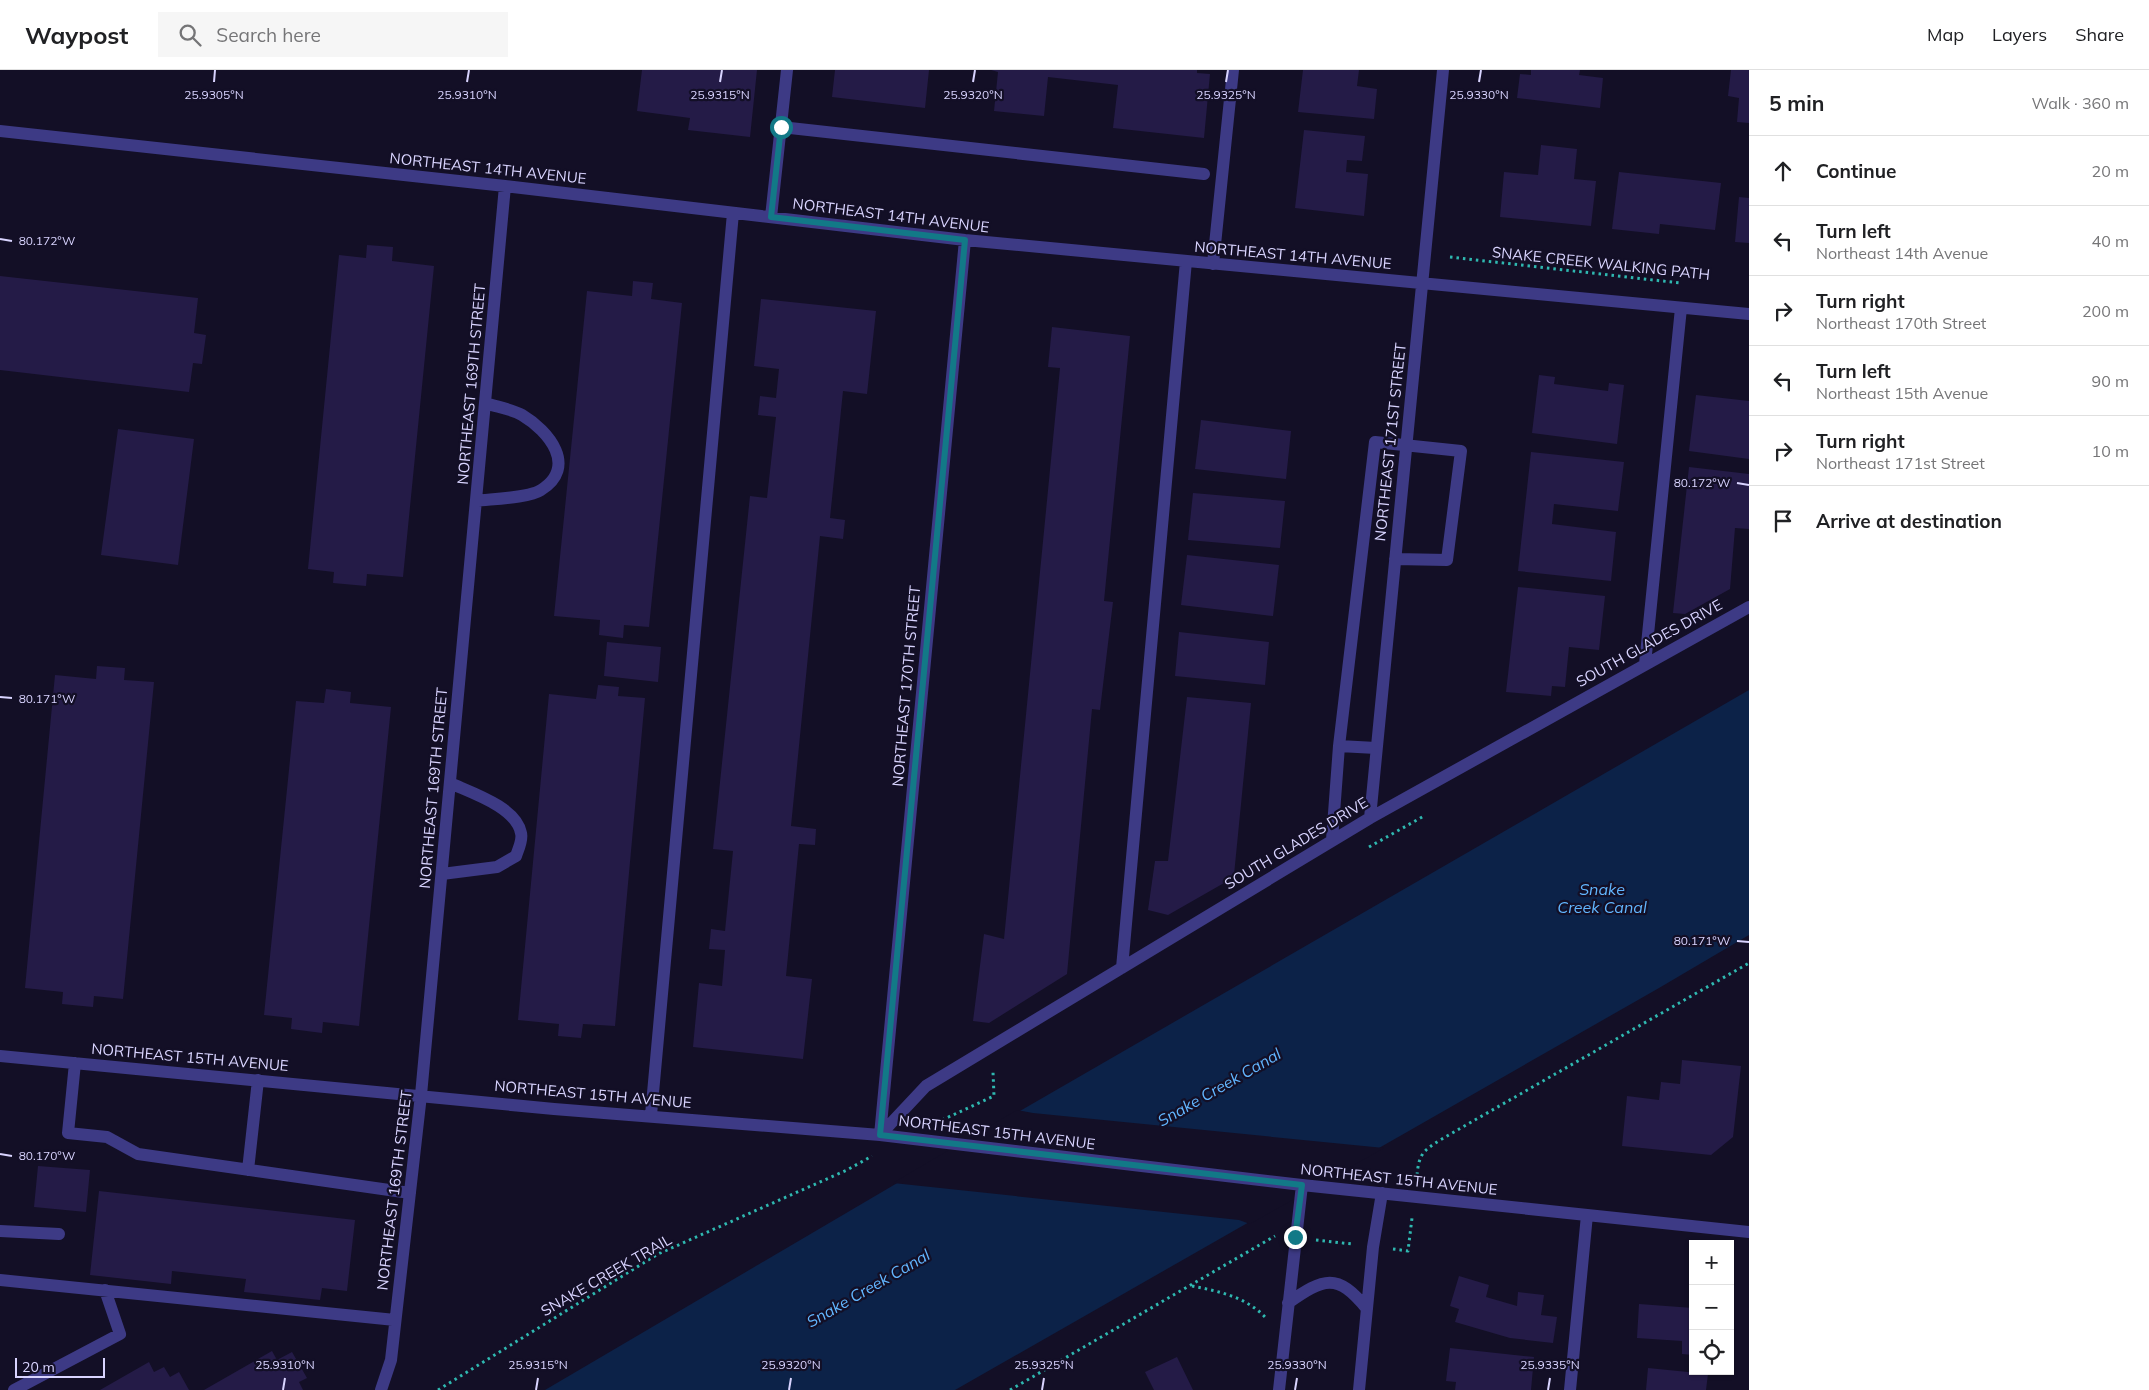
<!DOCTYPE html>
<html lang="en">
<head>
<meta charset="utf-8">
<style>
  :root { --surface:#fff; --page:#f6f6f6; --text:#202124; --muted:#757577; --line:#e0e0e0 }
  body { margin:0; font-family:Mulish,sans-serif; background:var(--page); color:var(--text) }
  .controls { position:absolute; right:15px; bottom:15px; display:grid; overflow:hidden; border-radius:0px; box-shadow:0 1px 4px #0004 }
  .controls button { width:45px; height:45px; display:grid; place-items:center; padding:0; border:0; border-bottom:1px solid var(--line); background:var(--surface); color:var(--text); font:25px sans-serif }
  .scale { position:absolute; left:15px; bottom:12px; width:90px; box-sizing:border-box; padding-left:5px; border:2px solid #d9d4ff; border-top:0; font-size:14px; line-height:18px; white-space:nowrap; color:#d9d4ff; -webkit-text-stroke:4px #130f26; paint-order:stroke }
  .stop { position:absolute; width:15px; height:15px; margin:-11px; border:4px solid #127987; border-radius:50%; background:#fff }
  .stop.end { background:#127987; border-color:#fff; box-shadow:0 1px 5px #0008 }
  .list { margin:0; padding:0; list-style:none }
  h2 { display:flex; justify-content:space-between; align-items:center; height:65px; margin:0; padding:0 20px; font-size:21px }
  h2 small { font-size:16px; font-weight:400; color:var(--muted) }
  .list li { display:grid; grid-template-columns:32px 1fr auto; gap:15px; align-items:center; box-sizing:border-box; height:70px; padding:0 20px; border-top:1px solid var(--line) }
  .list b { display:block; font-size:19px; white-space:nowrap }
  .list p { margin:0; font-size:16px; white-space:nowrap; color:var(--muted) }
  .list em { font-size:16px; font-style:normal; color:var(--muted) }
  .icon { flex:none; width:28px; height:28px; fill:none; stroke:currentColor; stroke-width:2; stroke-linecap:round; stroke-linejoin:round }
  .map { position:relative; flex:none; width:1749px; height:1320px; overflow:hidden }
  header { display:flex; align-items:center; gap:30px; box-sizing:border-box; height:70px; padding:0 25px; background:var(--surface); border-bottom:1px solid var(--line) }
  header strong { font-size:24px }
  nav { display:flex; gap:28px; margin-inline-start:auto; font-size:18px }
  .search { width:350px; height:45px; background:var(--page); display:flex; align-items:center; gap:12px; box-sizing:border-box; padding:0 18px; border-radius:0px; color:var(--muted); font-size:19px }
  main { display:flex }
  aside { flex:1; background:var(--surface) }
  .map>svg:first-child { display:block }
  .water { fill:#0c2248 }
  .pier { fill:#130f26 }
  .building { fill:#241b47 }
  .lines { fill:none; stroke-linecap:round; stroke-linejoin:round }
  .path { stroke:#2fb8b0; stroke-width:3; stroke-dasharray:2.5 4; stroke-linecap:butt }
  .minor { stroke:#3d3a85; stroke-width:12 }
  .route { stroke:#127987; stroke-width:6 }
  .ticks { fill:none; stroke:#d9d4ff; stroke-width:2 }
  .labels { text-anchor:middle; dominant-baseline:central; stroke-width:4.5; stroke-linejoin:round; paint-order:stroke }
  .street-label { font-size:15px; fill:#d9d4ff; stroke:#130f26 }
  .water-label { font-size:16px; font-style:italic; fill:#62b6ff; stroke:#130f26 }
  .ticks-label { font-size:12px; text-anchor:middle; fill:#d9d4ff; stroke:#130f26; stroke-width:4.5; stroke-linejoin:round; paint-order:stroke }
</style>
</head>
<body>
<header>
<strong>Waypost</strong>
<div class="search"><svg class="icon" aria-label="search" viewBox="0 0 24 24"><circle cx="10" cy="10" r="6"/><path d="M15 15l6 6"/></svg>Search here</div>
<nav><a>Map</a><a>Layers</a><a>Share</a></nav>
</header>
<main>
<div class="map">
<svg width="1749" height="1320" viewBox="0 0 1749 1320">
  <rect width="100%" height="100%" fill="#130f26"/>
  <path class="water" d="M1749 620V865L1659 918 955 1320H545L1013 1045Z"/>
  <path class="pier" d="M1017 1040 1033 1043 1384 1078 1250 1154 1239 1150 893 1113Z"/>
  <path class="building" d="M642 0H757L750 67 688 60 690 48 637 41Z
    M835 0H929L925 38 832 27Z
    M991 0H1197V3L1210 4 1204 68 1113 58 1118 15 1048 7 1044 46 994 41 998 2Z
    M1303 0H1359L1357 16 1377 19 1374 49 1298 42Z
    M1531 0H1580L1579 5 1603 8 1600 38 1517 28 1520 4 1531 5Z
    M1731 0H1749V53L1737 52 1739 28 1728 26Z
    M1304 60 1365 66 1362 91 1347 90 1346 102 1368 104 1364 146 1295 138Z
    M1541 75 1577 79 1574 109 1596 111 1591 156 1500 147 1504 102 1538 105Z
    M1619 102 1721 113 1715 160 1660 154 1659 164 1612 159Z
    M1739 127 1749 128V173L1735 172Z
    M367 175 393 177 392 191 434 196 403 507 367 504 366 516 333 513 334 502 308 499 339 185 366 188Z
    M0 206 198 228 194 263 206 265 202 294 193 293 189 322 0 300Z
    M633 211 653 213 651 229 682 233 649 557 624 555 623 568 599 565 600 550 554 546 587 221 632 226Z
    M761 229 876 241 867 324 843 321 830 448 845 450 843 469 820 466 791 756 816 759 815 775 799 774 786 906 812 909 803 989 693 977 699 913 722 916 725 880 709 879 711 859 725 861 733 781 713 779 750 426 767 428 776 347 758 345 760 326 776 328 779 299 754 296Z
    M1052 257 1130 266 1104 531 1113 532 1100 640 1092 639 1067 904 989 953 973 951 984 864 1004 869 1060 298 1048 297Z
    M1539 305 1555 307 1554 314 1608 321 1609 313 1624 315 1617 374 1532 363Z
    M1696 325 1749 331V389L1689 381Z
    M1201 350 1291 361 1286 409 1195 399Z
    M118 359 194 369 178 495 101 485Z
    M1531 382 1624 392 1618 441 1554 434 1552 454 1616 462 1611 511 1518 501Z
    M1689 397 1749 404V459L1735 458 1730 519 1685 544 1673 543Z
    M1193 423 1285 431 1280 478 1188 470Z
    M1187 485 1279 495 1273 546 1181 535Z
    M1518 517 1605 526 1599 580 1569 577 1565 617 1552 616 1551 626 1506 622Z
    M1179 562 1269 572 1265 615 1175 606Z
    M607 572 661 577 658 612 604 606Z
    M97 596 125 598 124 610 154 612 123 929 94 926 93 937 62 934 63 922 25 918 55 605 96 609Z
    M598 615 619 617 618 626 645 628 615 956 583 954 581 968 558 966 559 954 518 950 549 624 596 629Z
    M326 619 351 622 350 633 391 637 359 956 323 952 322 963 291 959 292 948 264 945 296 631 324 633Z
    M1187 627 1251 633 1233 815 1224 813 1168 845 1148 840 1155 791H1168Z
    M1682 990 1741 996 1733 1067 1711 1085 1622 1076 1627 1026 1659 1030 1661 1012 1680 1014Z
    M38 1096 90 1100 86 1142 34 1137Z
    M99 1121 355 1150 347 1221 322 1218 320 1230 244 1222 246 1209 172 1201 171 1214 90 1205Z
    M1459 1206 1489 1215 1486 1227 1517 1236 1518 1222 1544 1225 1541 1245 1557 1247 1553 1273 1510 1268 1455 1252 1459 1239 1450 1236Z
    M1639 1234 1693 1238V1285L1682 1284V1271L1637 1268Z
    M1450 1278 1534 1287 1531 1320H1455L1456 1312 1446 1311Z
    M272 1281 277 1290 292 1282 307 1308 299 1312 303 1320H204Z
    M1177 1287 1193 1320H1154L1145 1302Z
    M149 1292 154 1302 164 1297 170 1307 179 1302 189 1320H100Z
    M1648 1298 1708 1304 1706 1320H1646Z"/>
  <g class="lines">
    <path class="path" d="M1450 187 1680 213
      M1369 777 1424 746
      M942 1050 994 1026 993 1002
      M1417 1105C1419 1084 1423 1081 1440 1070L1749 893
      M1316 1170 1352 1174
      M1393 1179 1408 1181 1412 1148
      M1192 1216C1218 1221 1246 1227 1265 1247
      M438 1320 658 1184 847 1100 872 1086
      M1010 1320 1275 1166"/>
    <path class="minor" d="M781 57 1204 104
      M0 61 505 116 965 170 1749 244
      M771 147 787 0
      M1213 194 1233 0
      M476 431C491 429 529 428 541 420 578 397 549 361 522 345 512 339 497 337 485 333
      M1645 594 1681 238
      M1339 676 1376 678
      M1370 748 1443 0
      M1332 770 1339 676 1375 372 1461 381 1447 490 1395 489
      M442 804 497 797 516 786C518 780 523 770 521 763 516 737 472 723 450 713
      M1122 898 1186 191
      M0 986 554 1039 880 1065 1302 1115 1749 1162
      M75 993 68 1063 107 1067 138 1084 410 1123
      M651 1045 733 143
      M880 1065 926 1016 1370 748 1749 537
      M880 1065 965 170
      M248 1100 258 1010
      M0 1161 59 1164
      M0 1210 395 1250
      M1288 1233C1324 1208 1337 1202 1367 1239
      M14 1320 120 1264 105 1220
      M381 1320 391 1290 421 1025 505 116
      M1279 1320 1302 1115
      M1359 1320 1373 1177 1382 1123
      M1570 1320 1587 1145"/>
  </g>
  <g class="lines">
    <path class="route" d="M781 57 771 147 965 170 880 1065 1302 1115 1295 1167"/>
  </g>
  <path class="ticks" d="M214 12 215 0M467 12 469 0M720 12 722 0M973 12 975 0M1226 12 1228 0M1479 12 1481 0M0 169 12 171M1737 413 1749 415M0 627 12 628M1737 871 1749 872M0 1084 12 1086M283 1320 285 1308M536 1320 538 1308M789 1320 791 1308M1042 1320 1044 1308M1295 1320 1297 1308M1548 1320 1550 1308"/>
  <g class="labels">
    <g class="street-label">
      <text transform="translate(488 98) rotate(6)">NORTHEAST 14TH AVENUE</text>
      <text transform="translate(891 145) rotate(7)">NORTHEAST 14TH AVENUE</text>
      <text transform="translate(1293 185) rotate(5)">NORTHEAST 14TH AVENUE</text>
      <text transform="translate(1601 193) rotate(6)">SNAKE CREEK WALKING PATH</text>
      <text transform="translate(471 314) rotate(-85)">NORTHEAST 169TH STREET</text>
      <text transform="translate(1390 372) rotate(-84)">NORTHEAST 171ST STREET</text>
      <text transform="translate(1649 573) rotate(-29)">SOUTH GLADES DRIVE</text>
      <text transform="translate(906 616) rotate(-85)">NORTHEAST 170TH STREET</text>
      <text transform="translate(433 718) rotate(-85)">NORTHEAST 169TH STREET</text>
      <text transform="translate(1296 773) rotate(-31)">SOUTH GLADES DRIVE</text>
      <text transform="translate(190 987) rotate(5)">NORTHEAST 15TH AVENUE</text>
      <text transform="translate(593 1024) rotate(5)">NORTHEAST 15TH AVENUE</text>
      <text transform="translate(997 1062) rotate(7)">NORTHEAST 15TH AVENUE</text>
      <text transform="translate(1399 1109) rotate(6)">NORTHEAST 15TH AVENUE</text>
      <text transform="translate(394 1120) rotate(-83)">NORTHEAST 169TH STREET</text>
      <text transform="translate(606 1205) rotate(-30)">SNAKE CREEK TRAIL</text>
    </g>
    <g class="water-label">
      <text x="1602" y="819">Snake<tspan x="1602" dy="18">Creek Canal</tspan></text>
      <text transform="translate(1219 1017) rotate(-30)">Snake Creek Canal</text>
      <text transform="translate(868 1218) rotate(-30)">Snake Creek Canal</text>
    </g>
  </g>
  <g class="ticks-label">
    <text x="214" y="29">25.9305°N</text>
    <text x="467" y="29">25.9310°N</text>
    <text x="720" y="29">25.9315°N</text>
    <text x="973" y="29">25.9320°N</text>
    <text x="1226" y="29">25.9325°N</text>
    <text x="1479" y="29">25.9330°N</text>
    <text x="47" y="175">80.172°W</text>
    <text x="1702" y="417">80.172°W</text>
    <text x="47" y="633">80.171°W</text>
    <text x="1702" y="875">80.171°W</text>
    <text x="47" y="1090">80.170°W</text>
    <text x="285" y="1299">25.9310°N</text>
    <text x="538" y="1299">25.9315°N</text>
    <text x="791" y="1299">25.9320°N</text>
    <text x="1044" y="1299">25.9325°N</text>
    <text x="1297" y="1299">25.9330°N</text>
    <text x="1550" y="1299">25.9335°N</text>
  </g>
</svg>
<div class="controls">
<button>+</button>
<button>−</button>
<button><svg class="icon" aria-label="locate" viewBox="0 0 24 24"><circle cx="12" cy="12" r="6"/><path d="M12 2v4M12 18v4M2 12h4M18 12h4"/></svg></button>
</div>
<div class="scale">20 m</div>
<div class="stop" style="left:781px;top:57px"></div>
<div class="stop end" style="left:1295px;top:1167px"></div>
</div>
<aside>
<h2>5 min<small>Walk · 360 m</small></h2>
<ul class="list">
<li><svg class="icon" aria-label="ahead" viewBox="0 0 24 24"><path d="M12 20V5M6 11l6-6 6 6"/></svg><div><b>Continue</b></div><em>20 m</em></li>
<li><svg class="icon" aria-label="left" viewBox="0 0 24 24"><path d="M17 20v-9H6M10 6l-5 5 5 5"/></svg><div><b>Turn left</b><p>Northeast 14th Avenue</p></div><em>40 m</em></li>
<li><svg class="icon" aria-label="right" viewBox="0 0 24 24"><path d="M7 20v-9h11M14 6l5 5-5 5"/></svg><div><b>Turn right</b><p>Northeast 170th Street</p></div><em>200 m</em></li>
<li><svg class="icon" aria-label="left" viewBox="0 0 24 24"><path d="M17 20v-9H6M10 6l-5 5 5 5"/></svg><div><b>Turn left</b><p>Northeast 15th Avenue</p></div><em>90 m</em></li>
<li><svg class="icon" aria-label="right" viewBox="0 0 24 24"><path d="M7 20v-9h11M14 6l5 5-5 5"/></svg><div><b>Turn right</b><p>Northeast 171st Street</p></div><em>10 m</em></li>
<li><svg class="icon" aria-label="arrive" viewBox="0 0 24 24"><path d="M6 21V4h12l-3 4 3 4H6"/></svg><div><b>Arrive at destination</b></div></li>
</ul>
</aside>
</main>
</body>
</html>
